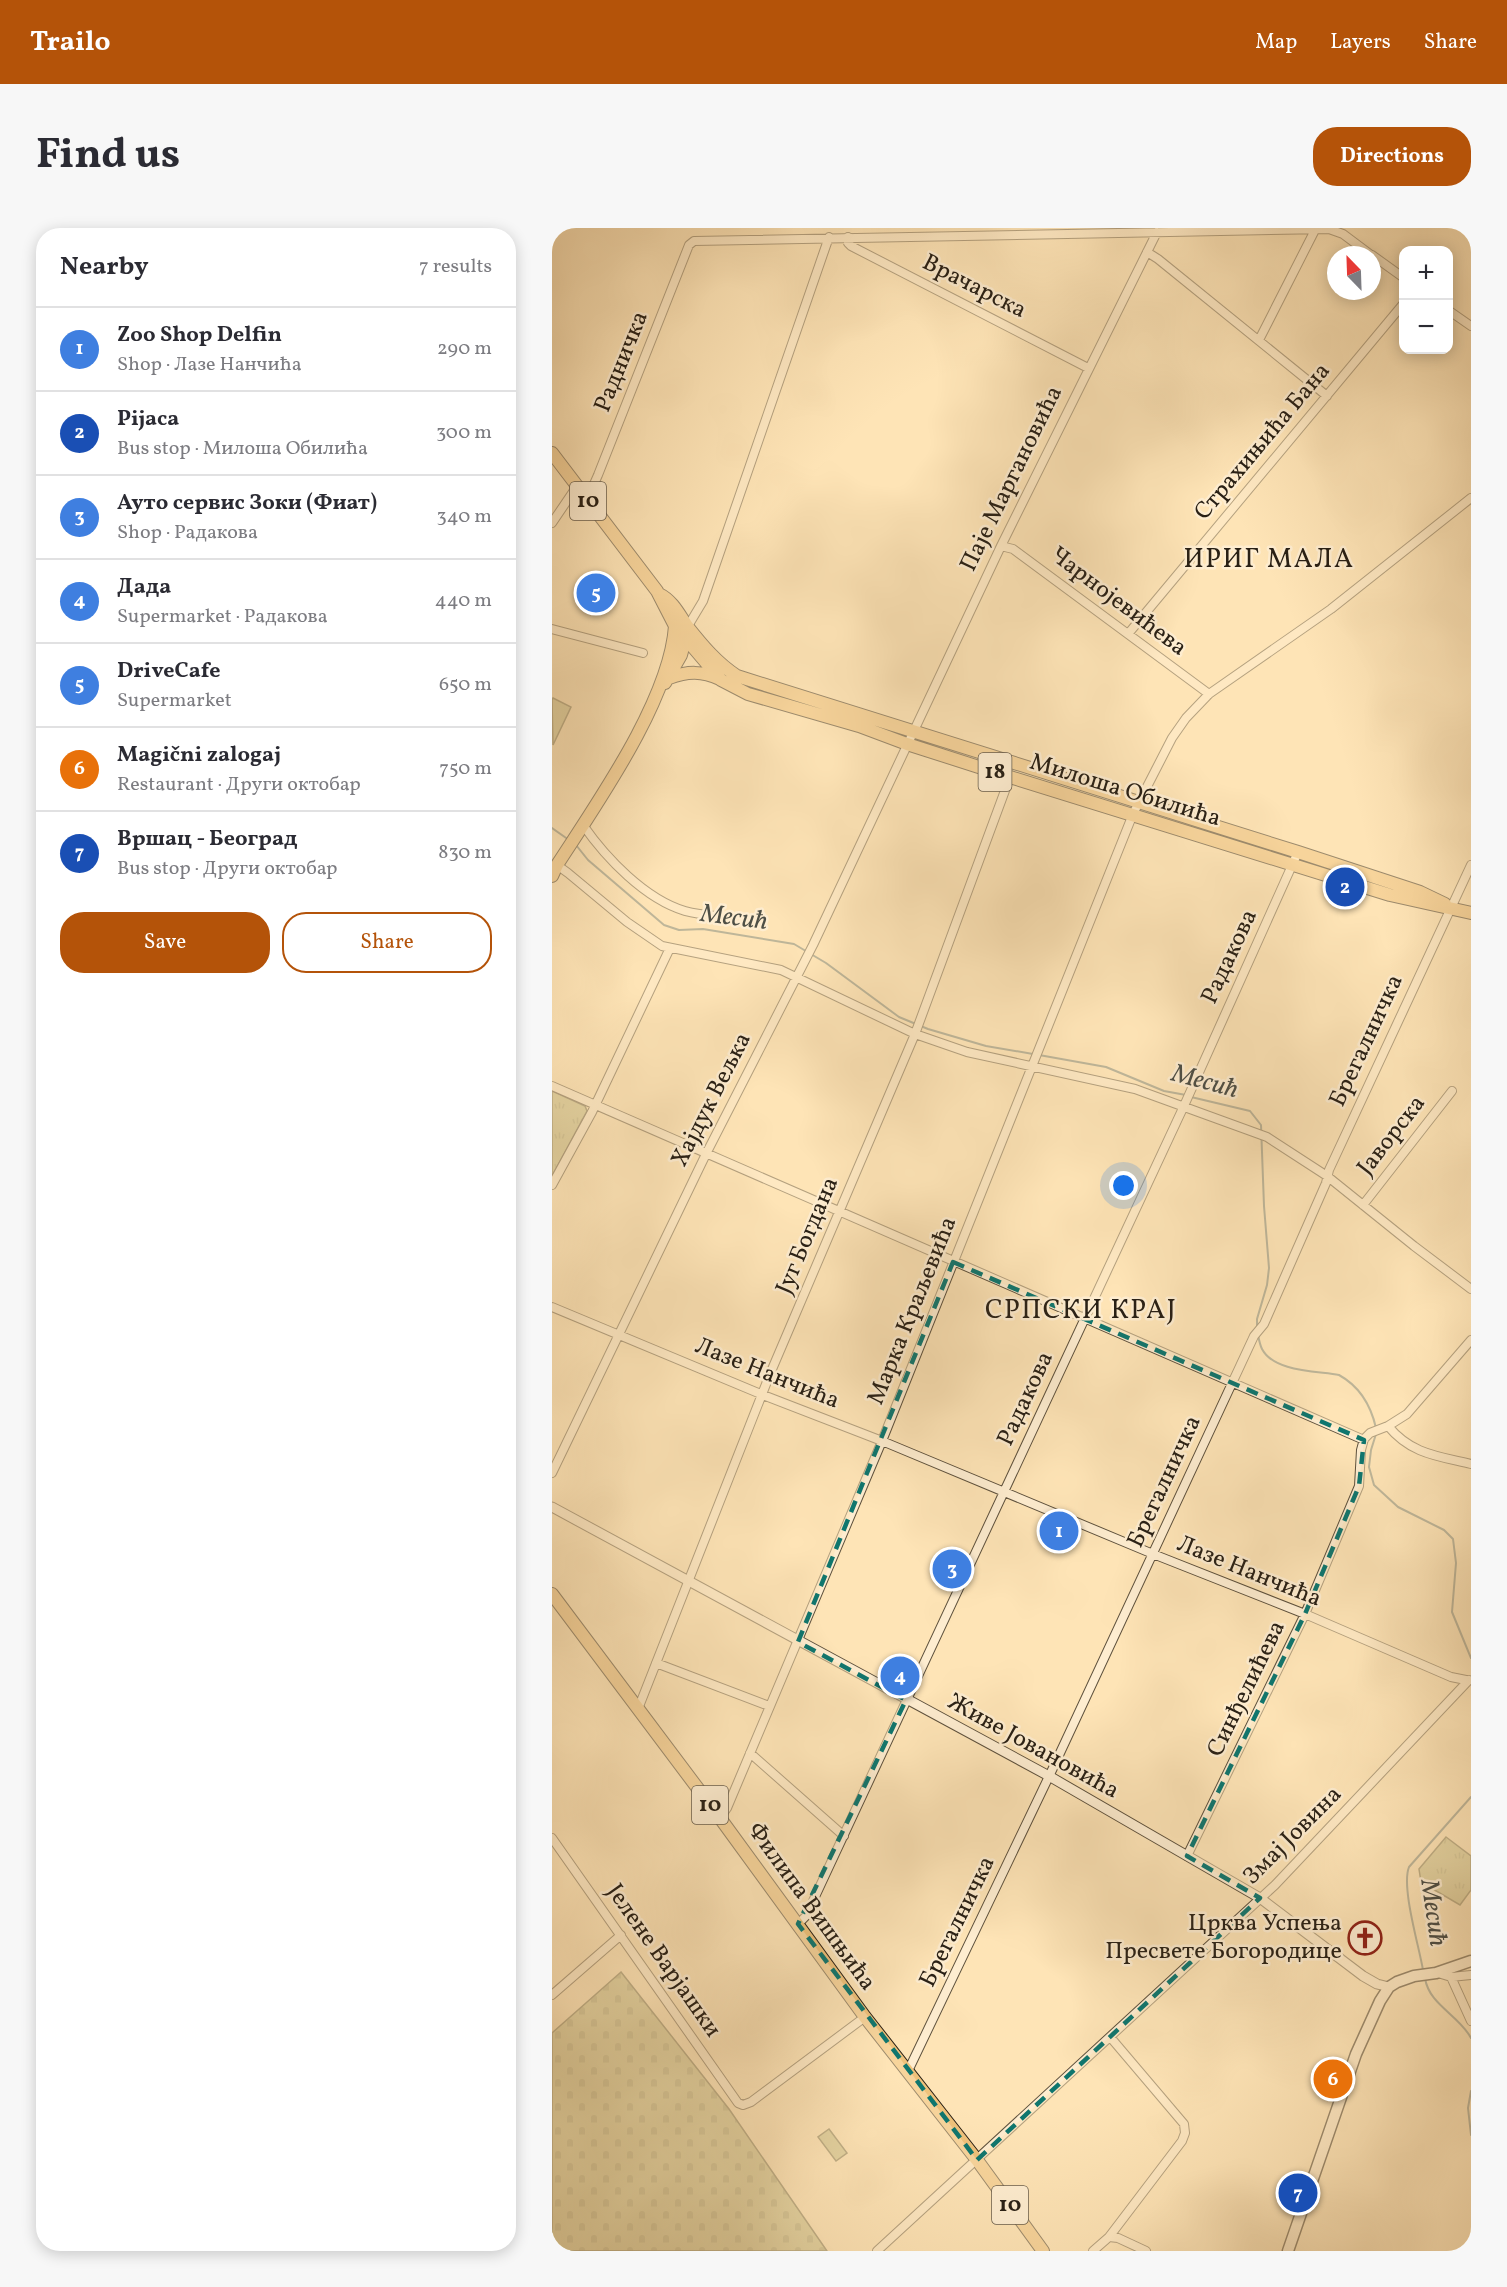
<!DOCTYPE html>
<html lang="en">
<head>
<meta charset="utf-8">
<style>
  :root { --surface:#fff; --page:#f7f7f7; --text:#2b2b33; --muted:#7c7c81; --line:#e1e1e2; --accent:#b45309 }
  body { margin:0; font-family:Vollkorn,serif; background:var(--page); color:var(--text) }
  .controls { position:absolute; right:18px; top:18px; display:grid; overflow:hidden; border-radius:12px; box-shadow:0 3px 15px #0003 }
  .controls button { width:54px; height:54px; display:grid; place-items:center; padding:0; border:0; border-bottom:2px solid var(--line); background:var(--surface); color:var(--text); font:30px sans-serif }
  .compass { position:absolute; left:775px; top:18px; width:54px; height:54px; border-radius:50%; background:var(--surface); box-shadow:0 3px 15px #0003; rotate:337deg }
  .you { position:absolute; left:572px; top:958px; width:21px; height:21px; margin:-15px; border:4px solid #fff; border-radius:50%; background:#1a73e8; box-shadow:0 0 0 9px #1a73e833 }
  .badge { display:grid; place-items:center; width:39px; height:39px; border-radius:50%; background:var(--accent); color:#fff; font-size:20px; font-weight:700 }
  .pin { position:absolute; translate:-50% -50%; border:3px solid #fff; box-shadow:0 2px 6px #0006 }
  .list { margin:0; padding:0; list-style:none }
  h2 { display:flex; justify-content:space-between; align-items:center; height:78px; margin:0; padding:0 24px; font-size:26px }
  h2 small { font-size:20px; font-weight:400; color:var(--muted) }
  .list li { display:grid; grid-template-columns:39px 1fr auto; gap:18px; align-items:center; box-sizing:border-box; height:84px; padding:0 24px; border-top:2px solid var(--line) }
  .list b { display:block; font-size:22px; white-space:nowrap }
  .list p { margin:0; font-size:20px; white-space:nowrap; color:var(--muted) }
  .list em { font-size:20px; font-style:normal; color:var(--muted) }
  .actions { display:flex; gap:12px; padding:18px 24px }
  .actions a { flex:1; padding:14px 0; border:2px solid var(--accent); border-radius:24px; text-align:center; font-size:21px; color:var(--accent) }
  .actions .main { background:var(--accent); color:#fff }
  .map { position:relative; flex:none; width:919px; height:2023px; overflow:hidden; border-radius:24px }
  header { display:flex; align-items:center; gap:36px; box-sizing:border-box; height:84px; padding:0 30px; background:var(--accent); color:#fff }
  header strong { font-size:28px }
  nav { display:flex; gap:33px; margin-inline-start:auto; font-size:21px }
  .intro { display:flex; align-items:center; justify-content:space-between; box-sizing:border-box; height:144px; padding:0 36px }
  h1 { margin:0; font-size:42px }
  .button { padding:15px 27px; border-radius:24px; background:var(--accent); color:#fff; font-size:21px; font-weight:700 }
  main { display:flex; gap:36px; padding:0 36px }
  aside { flex:1; background:var(--surface); border-radius:24px; box-shadow:0 3px 15px #0003 }
  .map>svg:first-child { display:block }
  .green { fill:#c7c289; stroke:#78714f; stroke-width:1.5 }
  .cemetery { fill:url(#cemetery-stones); stroke:#78714f; stroke-width:1.5 }
  .park { fill:url(#park-tufts); stroke:#78714f; stroke-width:1.5 }
  .lines { fill:none; stroke-linecap:round; stroke-linejoin:round }
  .stream { stroke:#727e77; stroke-width:2 }
  .minor-casing { stroke:#5e513d; stroke-width:10 }
  .tertiary-casing { stroke:#5e513d; stroke-width:11 }
  .secondary-casing { stroke:#292015; stroke-width:13 }
  .primary-casing { stroke:#292015; stroke-width:14 }
  .minor { stroke:#feedd0; stroke-width:8 }
  .tertiary { stroke:#feedd0; stroke-width:9 }
  .secondary { stroke:#feedd0; stroke-width:10 }
  .primary { stroke:#efc27b; stroke-width:12 }
  .marked { fill:none; stroke:#0f766e; stroke-width:4.5; stroke-dasharray:12 8; stroke-linejoin:round }
  .labels { text-anchor:middle; dominant-baseline:central; stroke-width:5; stroke-linejoin:round; paint-order:stroke }
  .shield { fill:#feedd0; stroke:#695e4d; stroke-width:1.5 }
  .shield-label { font-size:22px; font-weight:bold; fill:#292015 }
  .street-label { font-size:24px; fill:#292015; stroke:#feedd0 }
  .poi-label { font-size:24px; fill:#292015; stroke:#feedd0; text-anchor:end }
  .water-label { font-size:26px; font-style:italic; fill:#4e4f46; stroke:#feedd0 }
  .quarter-label { font-size:27px; letter-spacing:1.5px; fill:#292015; stroke:#feedd0 }
</style>
</head>
<body>
<header>
<strong>Trailo</strong>
<nav><a>Map</a><a>Layers</a><a>Share</a></nav>
</header>
<div class="intro"><h1>Find us</h1><a class="button">Directions</a></div>
<main>
<aside>
<h2>Nearby<small>7 results</small></h2>
<ul class="list">
<li><span class="badge" style="background:#3f7fe0">1</span><div><b>Zoo Shop Delfin</b><p>Shop · Лазе Нанчића</p></div><em>290 m</em></li>
<li><span class="badge" style="background:#1a4fb4">2</span><div><b>Pijaca</b><p>Bus stop · Милоша Обилића</p></div><em>300 m</em></li>
<li><span class="badge" style="background:#3f7fe0">3</span><div><b>Ауто сервис Зоки (Фиат)</b><p>Shop · Радакова</p></div><em>340 m</em></li>
<li><span class="badge" style="background:#3f7fe0">4</span><div><b>Дада</b><p>Supermarket · Радакова</p></div><em>440 m</em></li>
<li><span class="badge" style="background:#3f7fe0">5</span><div><b>DriveCafe</b><p>Supermarket</p></div><em>650 m</em></li>
<li><span class="badge" style="background:#e8710a">6</span><div><b>Magični zalogaj</b><p>Restaurant · Други октобар</p></div><em>750 m</em></li>
<li><span class="badge" style="background:#1a4fb4">7</span><div><b>Вршац - Београд</b><p>Bus stop · Други октобар</p></div><em>830 m</em></li>
</ul>
<div class="actions"><a class="main">Save</a><a>Share</a></div>
</aside>
<div class="map">
<svg width="919" height="2023" viewBox="0 0 919 2023">
  <defs>
    <pattern id="cemetery-stones" width="16" height="16" patternUnits="userSpaceOnUse" patternTransform="scale(1.5)"><rect width="16" height="16" fill="#c7c289"/><path d="M2 7V4a2 2 0 0 1 4 0v3zM10 15v-3a2 2 0 0 1 4 0v3z" fill="#aba675"/></pattern>
    <pattern id="park-tufts" width="24" height="20" patternUnits="userSpaceOnUse" patternTransform="scale(1.5)"><rect width="24" height="20" fill="#c7c289"/><path d="M3 7l-1-3M5 7V3M7 7l1-3M15 17l-1-3M17 17v-4M19 17l1-3" fill="none" stroke="#aba675"/></pattern>
  </defs>
  <rect width="100%" height="100%" fill="#fee4b6"/>
  <filter id="stains"><feTurbulence type="fractalNoise" baseFrequency=".00333" numOctaves="4"/><feColorMatrix values="0 0 0 0 .2 0 0 0 0 .09 0 0 0 0 .02 0 0 0 .5 -.17"/></filter>
  <radialGradient id="worn" r=".72"><stop offset=".6" stop-color="#630" stop-opacity="0"/><stop offset="1" stop-color="#630" stop-opacity=".3"/></radialGradient>
  <path class="green" d="M1 470 19 479 1 517 0 472Z
    M277 1901 295 1925 284 1933 266 1909Z"/>
  <path class="cemetery" d="M69 1744 177 1881 275 2023H0V1805Z"/>
  <path class="park" d="M0 863 33 878 35 883 0 948Z
    M894 1609 919 1628V1662L908 1677 869 1654 867 1641Z"/>
  <g class="lines">
    <path class="stream" d="M0 600 17 612
      M24 617 36 632 112 697 127 702 151 701 242 716 274 735 347 789 376 801 434 818 481 826
      M487 827 554 839 612 863 634 867
      M639 869 698 883 709 897 712 978 717 1040 715 1057 705 1091V1102
      M706 1107C707 1112 708 1117 710 1121 722 1144 765 1143 787 1147 807 1158 819 1178 824 1200
      M824 1206 819 1222 817 1239 822 1257 846 1279 892 1302 901 1311 904 1335 900 1384 919 1430
      M871 1742C867 1718 849 1659 857 1639L919 1569
      M873 1750C877 1777 907 1787 919 1810
      M919 1863 916 1880 919 1907"/>
    <g class="minor-casing">
      <path id="minor" d="M296 9V15L299 18 536 140
        M595 24 606 31 775 168
        M820 27 852 50
        M896 82 919 98
        M707 112 763 2
        M32 268 42 256 46 247 137 17 142 13 777 1 791 6 819 27
        M0 295 25 258
        M449 318 461 321 657 466
        M136 398 151 373 277 9
        M0 401 91 425
        M576 406 852 75
        M31 597C54 630 93 671 133 683 151 688 171 688 189 691
        M5 637 16 645 75 694 110 718 229 742 363 806 415 824 583 861 715 909 775 948 862 1018 919 1061
        M0 858 812 1212
        M0 957 40 884 118 720
        M811 977 900 863
        M0 1079 211 1167 330 1213 601 1326 753 1386 899 1449 914 1452
        M836 1198C859 1226 885 1228 919 1236
        M0 1245 154 926 261 717 449 318 605 4
        M104 1435 217 1478
        M86 1481 218 1146 363 806 458 549
        M198 1525 292 1608
        M168 1590 175 1580 330 1213 581 586 620 510 634 490 657 466 779 381 919 270
        M0 1610 186 1875 191 1877 199 1874 313 1789
        M635 1628 753 1386 807 1258 809 1222 812 1211 818 1205 836 1198 855 1186 919 1112
        M246 1696 254 1688 631 880 746 624
        M886 1745 899 1749 919 1793
        M899 1749 919 1747
        M0 1767 69 1707
        M356 1843 501 1540 702 1108 712 1096 774 955 777 942 919 637
        M557 2009 566 2010 594 2023
        M325 2023 723 1657 917 1452
        M541 2023 557 2009 630 1913 633 1905 632 1896 559 1810"/>
    </g>
    <g class="tertiary-casing">
      <path id="tertiary" d="M0 1279 497 1548 708 1670 811 1748 825 1756 837 1759"/>
    </g>
    <g class="secondary-casing">
      <path id="secondary" d="M736 2023 804 1826 828 1773 837 1759 845 1754 862 1748 884 1745 919 1733"/>
    </g>
    <g class="primary-casing">
      <path id="primary" d="M0 225 105 363 123 398 169 452 196 466 307 498 355 516 458 549 838 667 919 685
        M107 366C120 372 127 386 135 398 150 417 165 435 185 448L746 624 868 664 893 676
        M117 450C136 443 150 443 168 451
        M113 455 129 427 135 405
        M0 648 5 637C45 575 118 472 123 398
        M0 1366 168 1590 313 1789 425 1932 491 2023"/>
    </g>
    <use href="#minor" class="minor"/>
    <use href="#tertiary" class="tertiary"/>
    <use href="#secondary" class="secondary"/>
    <use href="#primary" class="primary"/>
  </g>
  <path d="M0 0H919V2023H0ZM401 1034 812 1212 807 1258 753 1386 635 1628 708 1670 425 1932 246 1696 354 1472 246 1414Z" fill="#fee4b6" fill-opacity=".55" fill-rule="evenodd"/>
  <path class="marked" d="M401 1034 812 1212 807 1258 753 1386 635 1628 708 1670 425 1932 246 1696 354 1472 246 1414Z"/>
  <defs>
    <g id="church-ring" transform="scale(1.725)"><circle r="9.5" fill="#feedd0" stroke="#8f2418" stroke-width="1.5"/><path d="M-1.2-6h2.4v3.5h3.3v2.4h-3.3V6h-2.4V-.1h-3.3v-2.4h3.3Z" fill="#8f2418"/></g>
  </defs>
  <g fill-rule="evenodd">
    <use href="#church-ring" x="813" y="1710"/>
  </g>
  <g class="labels">
    <g class="shield">
      <rect x="18" y="254" width="36" height="38" rx="4.5"/>
      <rect x="426.5" y="525" width="33" height="38" rx="4.5"/>
      <rect x="140" y="1558" width="36" height="38" rx="4.5"/>
      <rect x="440" y="1958" width="36" height="38" rx="4.5"/>
    </g>
    <g class="shield-label">
      <text x="36" y="273">10</text>
      <text x="443" y="544">18</text>
      <text x="158" y="1577">10</text>
      <text x="458" y="1977">10</text>
    </g>
    <g class="street-label">
      <text transform="translate(422 59) rotate(27)">Врачарска</text>
      <text transform="translate(70 134) rotate(-68)">Радничка</text>
      <text transform="translate(711 214) rotate(-50)">Страхињића Бана</text>
      <text transform="translate(460 251) rotate(-64)">Паје Маргановића</text>
      <text transform="translate(566 374) rotate(37)">Чарнојевићева</text>
      <text transform="translate(573 563) rotate(17)">Милоша Обилића</text>
      <text transform="translate(678 729) rotate(-65)">Радакова</text>
      <text transform="translate(815 813) rotate(-65)">Брегалничка</text>
      <text transform="translate(160 872) rotate(-63)">Хајдук Вељка</text>
      <text transform="translate(840 908) rotate(-52)">Јаворска</text>
      <text transform="translate(256 1008) rotate(-67)">Југ Богдана</text>
      <text transform="translate(361 1083) rotate(-68)">Марка Краљевића</text>
      <text transform="translate(215 1146) rotate(22)">Лазе Нанчића</text>
      <text transform="translate(474 1171) rotate(-65)">Радакова</text>
      <text transform="translate(613 1254) rotate(-65)">Брегалничка</text>
      <text transform="translate(697 1344) rotate(22)">Лазе Нанчића</text>
      <text transform="translate(695 1461) rotate(-64)">Синђелићева</text>
      <text transform="translate(481 1519) rotate(29)">Живе Јовановића</text>
      <text transform="translate(741 1608) rotate(-45)">Змај Јовина</text>
      <text transform="translate(259 1679) rotate(54)">Филипа Вишњића</text>
      <text transform="translate(406 1694) rotate(-64)">Брегалничка</text>
      <text transform="translate(111 1733) rotate(55)">Јелене Варјашки</text>
    </g>
    <g class="poi-label">
      <text x="790" y="1696">Црква Успења<tspan x="790" dy="28">Пресвете Богородице</tspan></text>
    </g>
    <g class="water-label">
      <text transform="translate(182 690) rotate(7)">Месић</text>
      <text transform="translate(653 854) rotate(15)">Месић</text>
      <text transform="translate(881 1685) rotate(82)">Месић</text>
    </g>
    <g class="quarter-label">
      <text x="717" y="332">ИРИГ МАЛА</text>
      <text x="529" y="1083">СРПСКИ КРАЈ</text>
    </g>
  </g>
  <rect width="100%" height="100%" filter="url(#stains)"/>
  <rect width="100%" height="100%" fill="url(#worn)"/>
</svg>
<div class="controls">
<button>+</button>
<button>−</button>
</div>
<svg class="compass" viewBox="-18 -18 36 36"><path d="M0-13l5 13h-10z" fill="#e53935"/><path d="M0 13l5-13h-10z" fill="#7c7c81"/></svg>
<div class="you"></div>
<div class="pin badge" style="left:507px;top:1303px;background:#3f7fe0">1</div>
<div class="pin badge" style="left:793px;top:659px;background:#1a4fb4">2</div>
<div class="pin badge" style="left:400px;top:1341px;background:#3f7fe0">3</div>
<div class="pin badge" style="left:348px;top:1448px;background:#3f7fe0">4</div>
<div class="pin badge" style="left:44px;top:365px;background:#3f7fe0">5</div>
<div class="pin badge" style="left:781px;top:1851px;background:#e8710a">6</div>
<div class="pin badge" style="left:746px;top:1965px;background:#1a4fb4">7</div>
</div>
</main>
</body>
</html>
